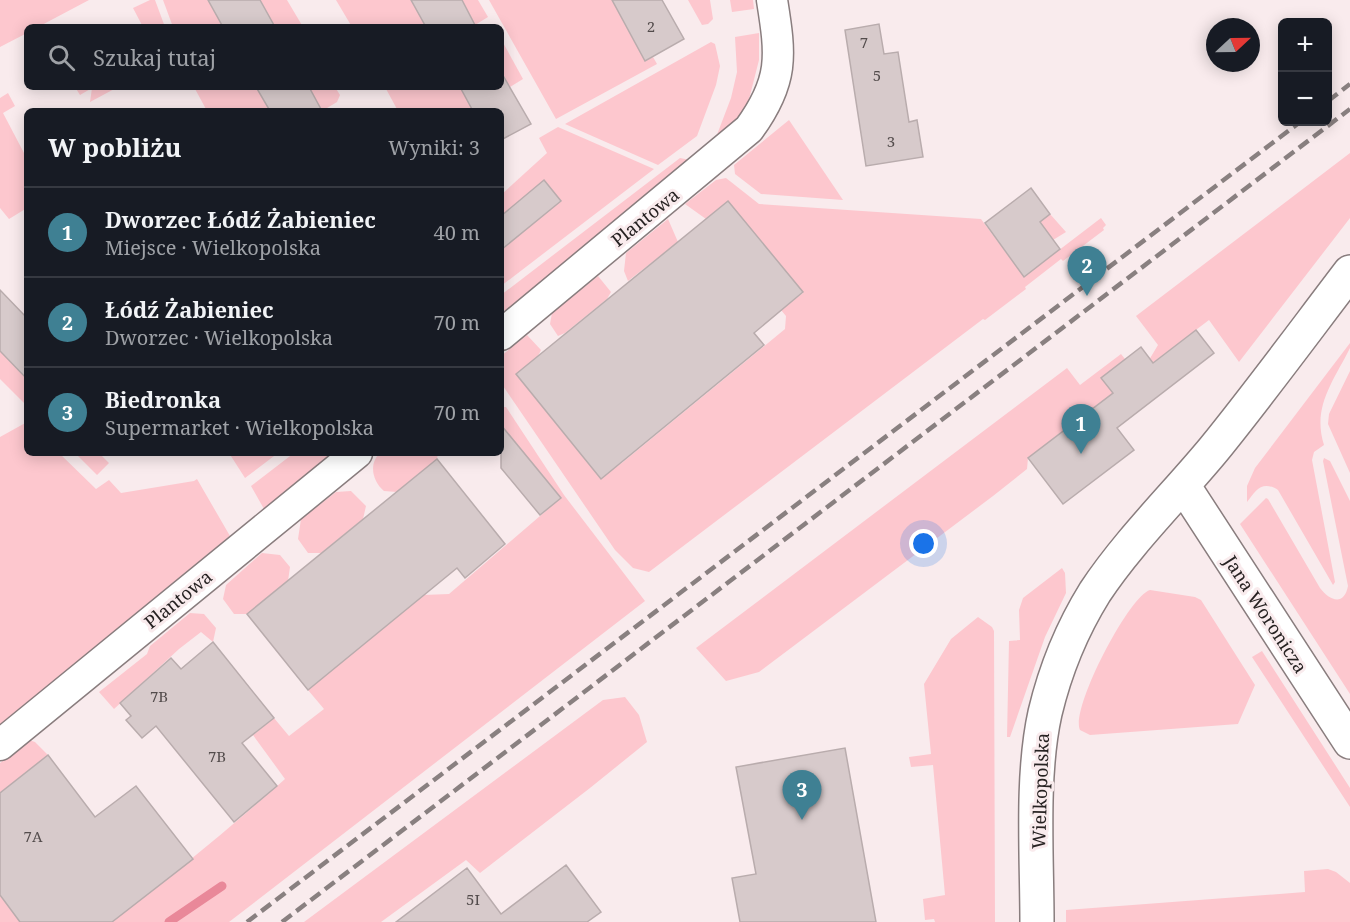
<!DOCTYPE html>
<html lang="pl">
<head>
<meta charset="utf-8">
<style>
  :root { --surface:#171b24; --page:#242831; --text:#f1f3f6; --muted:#9ea1a6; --line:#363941; --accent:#3f8093 }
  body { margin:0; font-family:"Noto Serif",serif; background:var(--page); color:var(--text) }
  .controls { position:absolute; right:18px; top:18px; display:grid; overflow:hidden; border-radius:9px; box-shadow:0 3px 15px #0003 }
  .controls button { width:54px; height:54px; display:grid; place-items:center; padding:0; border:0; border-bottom:2px solid var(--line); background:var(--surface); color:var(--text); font:30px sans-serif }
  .compass { position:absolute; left:1206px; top:18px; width:54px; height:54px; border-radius:50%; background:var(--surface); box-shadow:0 3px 15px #0003; rotate:68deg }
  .you { position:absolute; left:924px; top:544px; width:21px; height:21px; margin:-15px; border:4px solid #fff; border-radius:50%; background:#1a73e8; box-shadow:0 0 0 9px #1a73e833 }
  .badge { display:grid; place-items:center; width:39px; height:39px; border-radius:50%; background:var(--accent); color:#fff; font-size:20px; font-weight:700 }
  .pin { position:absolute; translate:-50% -50px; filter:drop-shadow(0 2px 3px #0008) }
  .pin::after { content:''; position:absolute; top:32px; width:21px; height:18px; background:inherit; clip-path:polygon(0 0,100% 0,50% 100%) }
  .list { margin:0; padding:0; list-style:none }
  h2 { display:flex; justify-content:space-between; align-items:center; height:78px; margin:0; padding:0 24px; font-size:26px }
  h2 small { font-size:20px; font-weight:400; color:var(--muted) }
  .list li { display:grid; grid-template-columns:39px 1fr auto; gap:18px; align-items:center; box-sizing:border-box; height:90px; padding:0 24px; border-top:2px solid var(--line) }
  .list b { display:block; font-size:22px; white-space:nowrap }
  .list p { margin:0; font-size:20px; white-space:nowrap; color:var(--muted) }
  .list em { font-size:20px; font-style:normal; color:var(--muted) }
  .icon { flex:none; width:33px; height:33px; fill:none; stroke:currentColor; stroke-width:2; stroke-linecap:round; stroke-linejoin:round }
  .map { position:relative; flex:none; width:1350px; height:922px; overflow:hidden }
  .search { position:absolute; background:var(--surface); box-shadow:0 3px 15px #0003; left:24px; top:24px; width:480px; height:66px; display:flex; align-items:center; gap:15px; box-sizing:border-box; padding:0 21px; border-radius:9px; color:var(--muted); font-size:22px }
  .panel { position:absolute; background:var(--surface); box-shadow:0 3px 15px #0003; left:24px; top:108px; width:480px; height:348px; border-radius:9px }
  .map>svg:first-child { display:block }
  .green { fill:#fdc7ce }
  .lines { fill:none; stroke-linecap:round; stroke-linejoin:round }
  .stream { stroke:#e98899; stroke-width:9 }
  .building { fill:#d7cacb; stroke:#b9acad; stroke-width:1.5 }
  .minor-casing { stroke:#897d7e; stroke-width:33 }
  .tertiary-casing { stroke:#897d7e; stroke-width:36 }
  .minor { stroke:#fff; stroke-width:30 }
  .tertiary { stroke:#fff; stroke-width:33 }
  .rail { stroke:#898080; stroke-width:4.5; stroke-dasharray:12 6; stroke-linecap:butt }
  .labels { text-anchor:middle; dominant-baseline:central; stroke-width:6; stroke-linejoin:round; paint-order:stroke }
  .number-label { font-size:15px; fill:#534c4c }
  .street-label { font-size:18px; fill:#272222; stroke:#f9ebed }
</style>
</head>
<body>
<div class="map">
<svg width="1350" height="922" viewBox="0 0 1350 922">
  <rect width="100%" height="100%" fill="#f9ebed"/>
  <path class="green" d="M0 0H89L38 27H27V33L0 47Z
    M150 0H155L165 27H143L133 8Z
    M163 0H208L223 27H173Z
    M260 0H287L303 27H275Z
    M336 0H411L426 27H352Z
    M462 0H478L488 17 475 25Z
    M489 0H612L645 61 653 57 657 64 556 119Z
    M688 0H710L713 19 708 24 702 25Z
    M730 0H753L754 9 732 12Z
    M759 33V60L745 115 715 140 731 98 737 72 735 37Z
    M501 39 523 79 510 87 501 71Z
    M711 42 715 44 720 66 716 85 697 136 658 165 565 124Z
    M75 87H118L90 102 92 88 80 95Z
    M194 87H256L270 111H207Z
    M309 87H335L340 95 337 102 322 111Z
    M385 87H460L473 111H398Z
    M8 93 15 106 3 113 24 153 27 152V208L9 219 0 208V98Z
    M789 120 843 200 761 194 735 174 734 165Z
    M558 127 654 169 501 286V195L547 153 539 138Z
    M1350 153V218L1239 362 1209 320 1151 364 1149 360 1158 345 1136 316Z
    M680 158 690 160 508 310H501V295Z
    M726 178 759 204 981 219 1010 258 1029 230 1050 214 1066 232 1053 240 1046 253 1050 257 1101 218 1106 225 1103 228 1104 230 1063 261 1061 259 1025 287 1026 289 985 320 983 319 649 572 633 568 615 550 501 383V356L527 335 541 350 538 356 601 478 623 462 785 329 786 316 781 310 803 293 728 202 706 219 685 204 716 180Z
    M668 219 678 242 628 281 624 271 626 253Z
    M598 276 611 292 607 299 565 333 558 336 550 324 552 313Z
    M1350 343V348C1333 382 1312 407 1324 445L1314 452 1312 460 1335 582 1333 585 1278 490C1262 480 1256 490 1247 502V486L1255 468Z
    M0 351 27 379V406L0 379Z
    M1121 354 1125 359 1123 405 1028 458 1027 469 993 496 759 672 726 681 696 648 1067 368 1080 385Z
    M1350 371V473L1328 424 1329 414Z
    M501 407H506L564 495 645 601 229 922H112C171 876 229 829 285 779L253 735 274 718 289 736 324 709 308 690 423 595 449 594 561 498 501 425Z
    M27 422V453H59L96 489 109 480 121 493 194 481 197 479 230 536 0 725V437Z
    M75 453H99L109 463 97 475Z
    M229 453H278L245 478Z
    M294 453H332L264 509 251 486Z
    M380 453H438L437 459 397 492 384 491C373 482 368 464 380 453Z
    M1324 458 1330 461 1350 501V694L1240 524 1266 498 1268 499 1320 588C1329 600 1344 607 1348 586L1323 461Z
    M351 491 366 506 363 519 321 553H308L298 539 301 519 336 492Z
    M262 553 280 555 290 567 288 581 247 614H234L223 599 226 585Z
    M1062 568 1065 573 1066 593 1045 637 1010 737H1007L1009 641 1020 640 1019 610 1023 598Z
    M1150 590 1195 597 1201 600 1255 685 1238 724 1090 735 1080 730C1070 710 1128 597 1150 590Z
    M190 613 204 614 216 628 213 642 201 632 179 649 114 709 99 692 147 654 150 646Z
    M978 617 992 627 994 631 995 922H935L934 919 925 920 923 899 945 895 933 765 911 767 909 757 931 754 924 684 951 639Z
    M1262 651 1350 788V807L1252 657Z
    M625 697 639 715 647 742 590 788 480 873 466 860 381 922H304L603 700Z
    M29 740 35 742 48 755 0 793V763Z
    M1328 869 1336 872 1350 883V922H1066V910L1305 892 1304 871Z
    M0 895 20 922H0Z"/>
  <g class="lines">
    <path class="stream" d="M169 922 222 886"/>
  </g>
  <path class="building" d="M208 0H260L275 27H223Z
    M411 0H462L476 27H426Z
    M612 0H662L684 39 645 61Z
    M879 24 884 54 898 52 909 122 917 120 923 157 866 166 845 30Z
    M501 72 531 124 501 140V111H473L460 87H501Z
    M256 87H309L322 111H270Z
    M544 180 561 201 501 250V216Z
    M1031 188 1050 214 1040 222 1060 249 1024 277 985 223Z
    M728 201 803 292 754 333 764 345 601 479 516 374Z
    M0 290 27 318V379L0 351Z
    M1196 330 1214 353 1117 428 1134 450 1063 504 1028 458 1113 393 1101 378 1141 347 1153 363Z
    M501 425 561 498 540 515 501 468Z
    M437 459 505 544 465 578 457 568 308 690 247 614Z
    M213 642 274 718 242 743 277 786 234 822 156 726 142 738 126 720 131 716 120 703 171 658 181 669Z
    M845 748 876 922H740L732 878 756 874 736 767Z
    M48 755 95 817 136 786 193 859 112 922H20L0 895V793Z
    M566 865 601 912 587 922H396L467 868 501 914Z"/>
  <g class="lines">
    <g class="minor-casing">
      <path id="minor" d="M501 335 749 129C784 81 781 56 772 0
        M0 745 357 453"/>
    </g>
    <g class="tertiary-casing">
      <path id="tertiary" d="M1183 485 1350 742
        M1037 922C1037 857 1031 776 1045 713 1055 671 1072 629 1095 592 1128 542 1176 495 1214 449 1261 391 1305 331 1350 272"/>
    </g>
    <use href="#minor" class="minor"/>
    <use href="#tertiary" class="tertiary"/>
    <path class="rail" d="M1328 101 1350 84
      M247 922 1300 122
      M282 922 1350 109"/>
  </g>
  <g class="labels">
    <g class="number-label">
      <text x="651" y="26">2</text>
      <text x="864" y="42">7</text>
      <text x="877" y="75">5</text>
      <text x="891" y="141">3</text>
      <text x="159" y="696">7B</text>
      <text x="217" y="756">7B</text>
      <text x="33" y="836">7A</text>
      <text x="473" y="899">5I</text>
    </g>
    <g class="street-label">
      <text transform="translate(645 217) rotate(-39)">Plantowa</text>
      <text transform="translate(178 599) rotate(-39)">Plantowa</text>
      <text transform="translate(1266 614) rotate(57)">Jana Woronicza</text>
      <text transform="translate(1040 791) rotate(-88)">Wielkopolska</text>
    </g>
  </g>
</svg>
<div class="controls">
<button>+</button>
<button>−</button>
</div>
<svg class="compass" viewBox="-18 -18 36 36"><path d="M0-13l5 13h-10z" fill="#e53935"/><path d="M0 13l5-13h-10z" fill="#9ea1a6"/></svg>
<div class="you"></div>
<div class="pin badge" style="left:1081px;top:454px">1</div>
<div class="pin badge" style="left:1087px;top:296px">2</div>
<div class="pin badge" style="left:802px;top:820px">3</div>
<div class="search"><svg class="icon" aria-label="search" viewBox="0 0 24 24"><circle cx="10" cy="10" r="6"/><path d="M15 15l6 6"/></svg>Szukaj tutaj</div>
<section class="panel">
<h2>W pobliżu<small>Wyniki: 3</small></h2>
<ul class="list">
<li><span class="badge">1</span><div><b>Dworzec Łódź Żabieniec</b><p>Miejsce · Wielkopolska</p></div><em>40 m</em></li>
<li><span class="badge">2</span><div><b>Łódź Żabieniec</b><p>Dworzec · Wielkopolska</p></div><em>70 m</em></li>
<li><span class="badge">3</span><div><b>Biedronka</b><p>Supermarket · Wielkopolska</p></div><em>70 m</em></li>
</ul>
</section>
</div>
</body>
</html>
